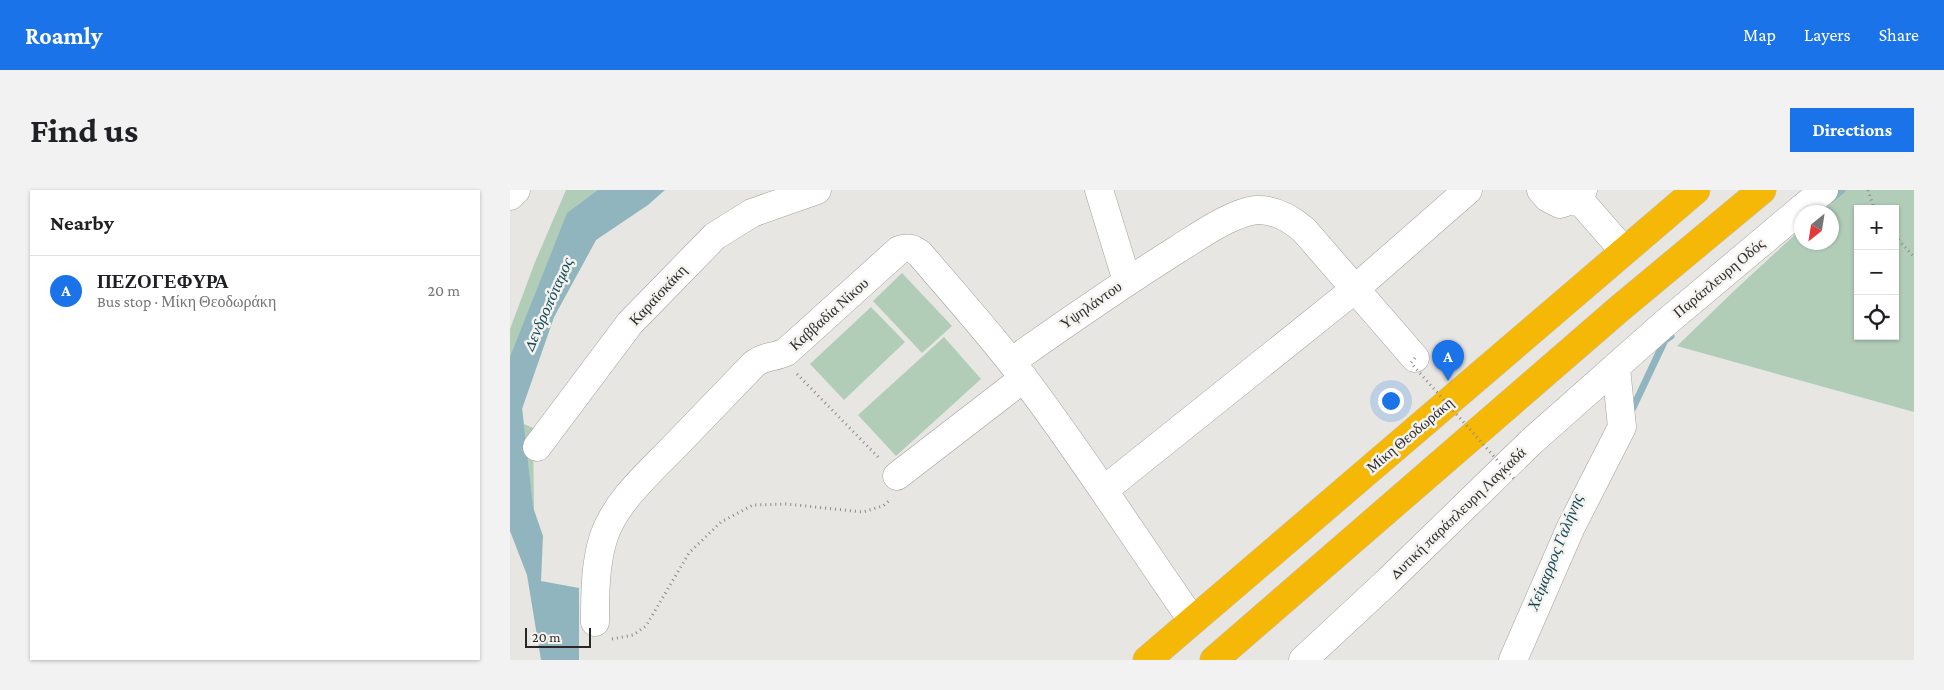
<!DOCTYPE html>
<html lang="en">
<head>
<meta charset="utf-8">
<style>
  :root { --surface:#fff; --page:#f2f2f2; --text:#202124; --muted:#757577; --line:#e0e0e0; --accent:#1a73e8 }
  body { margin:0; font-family:"Crimson Pro",serif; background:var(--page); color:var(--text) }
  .controls { position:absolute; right:15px; top:15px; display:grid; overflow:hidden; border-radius:0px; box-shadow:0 1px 4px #0004 }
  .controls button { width:45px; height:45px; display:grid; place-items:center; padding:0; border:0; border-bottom:1px solid var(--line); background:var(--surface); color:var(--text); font:25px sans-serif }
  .compass { position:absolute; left:1284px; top:15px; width:45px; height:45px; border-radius:50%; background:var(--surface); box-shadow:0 1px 4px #0004; rotate:210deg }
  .scale { position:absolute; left:15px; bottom:12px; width:66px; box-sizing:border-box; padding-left:5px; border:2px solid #292827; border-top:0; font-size:14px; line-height:18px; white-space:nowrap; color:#292827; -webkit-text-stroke:4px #f5f3f0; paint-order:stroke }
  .you { position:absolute; left:880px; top:210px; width:18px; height:18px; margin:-12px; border:4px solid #fff; border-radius:50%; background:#1a73e8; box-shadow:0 0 0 8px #1a73e833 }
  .badge { display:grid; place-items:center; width:32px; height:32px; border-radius:50%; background:var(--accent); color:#fff; font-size:16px; font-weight:700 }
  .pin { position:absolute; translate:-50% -41px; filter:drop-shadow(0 1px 2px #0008) }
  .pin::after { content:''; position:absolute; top:26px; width:18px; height:15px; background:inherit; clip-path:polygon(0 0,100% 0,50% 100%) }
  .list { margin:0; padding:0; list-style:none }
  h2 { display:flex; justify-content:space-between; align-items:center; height:65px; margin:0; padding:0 20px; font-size:21px }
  h2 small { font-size:16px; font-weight:400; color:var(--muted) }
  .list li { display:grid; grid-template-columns:32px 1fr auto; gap:15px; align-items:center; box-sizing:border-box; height:70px; padding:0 20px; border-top:1px solid var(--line) }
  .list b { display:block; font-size:19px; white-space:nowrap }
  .list p { margin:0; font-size:16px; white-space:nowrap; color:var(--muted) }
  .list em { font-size:16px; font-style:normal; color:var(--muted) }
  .icon { flex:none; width:28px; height:28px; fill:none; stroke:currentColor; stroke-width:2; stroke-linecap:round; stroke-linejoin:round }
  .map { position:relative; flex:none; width:1404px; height:470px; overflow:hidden; border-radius:0px }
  header { display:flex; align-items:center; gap:30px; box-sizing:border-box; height:70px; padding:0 25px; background:var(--accent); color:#fff }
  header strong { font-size:24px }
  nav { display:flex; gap:28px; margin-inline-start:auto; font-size:18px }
  .intro { display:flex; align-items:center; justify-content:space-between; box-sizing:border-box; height:120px; padding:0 30px }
  h1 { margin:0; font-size:35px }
  .button { padding:12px 22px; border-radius:0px; background:var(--accent); color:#fff; font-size:18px; font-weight:700 }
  main { display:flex; gap:30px; padding:0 30px }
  aside { flex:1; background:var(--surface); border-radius:0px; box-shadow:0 1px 4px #0004 }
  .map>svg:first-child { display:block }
  .green { fill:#b1cdb8; fill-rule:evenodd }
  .water { fill:#90b5bf }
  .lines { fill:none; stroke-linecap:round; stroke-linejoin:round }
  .stream { stroke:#90b5bf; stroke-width:7 }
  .minor-casing { stroke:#a19f9c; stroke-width:29 }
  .highway-casing { stroke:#c3c3c3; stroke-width:29 }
  .path { stroke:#8c8b89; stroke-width:3; stroke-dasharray:1 4; stroke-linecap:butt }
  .minor { stroke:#fff; stroke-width:28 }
  .highway { stroke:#f6b807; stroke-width:28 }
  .path-bridge { stroke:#8c8b89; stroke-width:3; stroke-dasharray:1 4; stroke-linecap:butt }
  .labels { text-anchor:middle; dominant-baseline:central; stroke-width:5; stroke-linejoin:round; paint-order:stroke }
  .street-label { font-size:15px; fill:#292827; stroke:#f5f3f0 }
  .water-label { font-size:16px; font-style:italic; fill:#124854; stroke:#f5f3f0 }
</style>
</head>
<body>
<header>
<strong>Roamly</strong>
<nav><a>Map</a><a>Layers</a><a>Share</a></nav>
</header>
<div class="intro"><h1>Find us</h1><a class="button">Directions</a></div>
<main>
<aside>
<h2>Nearby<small></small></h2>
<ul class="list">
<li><span class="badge">A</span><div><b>ΠΕΖΟΓΕΦΥΡΑ</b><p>Bus stop · Μίκη Θεοδωράκη</p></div><em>20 m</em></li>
</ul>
</aside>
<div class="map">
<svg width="1404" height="470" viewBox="0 0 1404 470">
  <rect width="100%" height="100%" fill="#e7e6e3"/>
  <path class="green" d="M56 0H139L86 50 44 127 12 218 14 234 23 238 24 320 0 335V139L25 72Z
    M1335 0H1404V222L1167 156 1225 100 1291 39 1292 52H1322V22H1310ZM1348 19H1385V146H1348Z
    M392 83 442 136 412 163 363 111Z
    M361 117 395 152 334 210 300 174Z
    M434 147 471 189 386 266 348 225Z"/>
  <path class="water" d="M88 0H155L138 15 86 50 44 127 12 219 23 317 33 346 31 391 69 398V470H31L17 385 0 341V167L57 23Z"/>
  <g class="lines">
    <path class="stream" d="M1321 9 1332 0
      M1120 224 1155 150 1161 146"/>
    <g class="minor-casing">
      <path id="minor" d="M589 0 617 91
        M1031 0 1038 8 1050 14 1062 10 1073 0
        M0 6 6 0
        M1066 6 1114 61
        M501 172C556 133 611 95 668 59 689 46 721 23 746 20 765 19 780 28 794 40L905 168
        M27 257 120 133 205 46 242 23 307 0
        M387 286 514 188
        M594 300 845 99 958 0
        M85 432C85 404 85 373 94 346 106 311 140 282 164 257 191 229 217 202 244 174 255 165 264 168 276 162L389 60C398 57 403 58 410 64 445 105 482 146 515 190 574 268 626 350 682 430
        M793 470 878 391 1021 252 1153 135 1314 0
        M1003 470 1061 337 1112 237 1106 178"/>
    </g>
    <g class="highway-casing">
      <path id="highway" d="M637 470 1186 0
        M704 470 1109 119 1252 0"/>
    </g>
    <path class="path" d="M1358 0 1364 19
      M1385 46 1404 67
      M287 184 370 269
      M102 449 123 445 136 436 179 363 211 332 243 315 276 314 353 322 373 316 381 309"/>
    <use href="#minor" class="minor"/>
    <use href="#highway" class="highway"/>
    <path class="path-bridge" d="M905 168 901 173 1004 289"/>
  </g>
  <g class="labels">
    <g class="street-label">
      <text transform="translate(1209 88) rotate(-40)">Παράπλευρη Οδός</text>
      <text transform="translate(148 105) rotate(-47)">Καραϊσκάκη</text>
      <text transform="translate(581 115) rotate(-35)">Υψηλάντου</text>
      <text transform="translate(319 124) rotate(-42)">Καββαδία Νίκου</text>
      <text transform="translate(900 245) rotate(-40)">Μίκη Θεοδωράκη</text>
      <text transform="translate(948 323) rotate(-44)">Δυτική παράπλευρη Λαγκαδά</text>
    </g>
    <g class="water-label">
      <text transform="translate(38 114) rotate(-66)">Δενδροπόταμος</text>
      <text transform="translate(1045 362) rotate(-68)">Χείμαρρος Γαλήνης</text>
    </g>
  </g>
</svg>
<div class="controls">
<button>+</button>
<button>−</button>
<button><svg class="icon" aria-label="locate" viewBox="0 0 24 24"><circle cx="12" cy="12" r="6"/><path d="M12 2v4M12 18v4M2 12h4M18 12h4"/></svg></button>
</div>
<svg class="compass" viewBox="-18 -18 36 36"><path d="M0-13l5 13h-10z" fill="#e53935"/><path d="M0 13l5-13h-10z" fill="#757577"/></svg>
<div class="scale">20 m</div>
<div class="you"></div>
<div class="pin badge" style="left:938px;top:191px">A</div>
</div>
</main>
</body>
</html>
